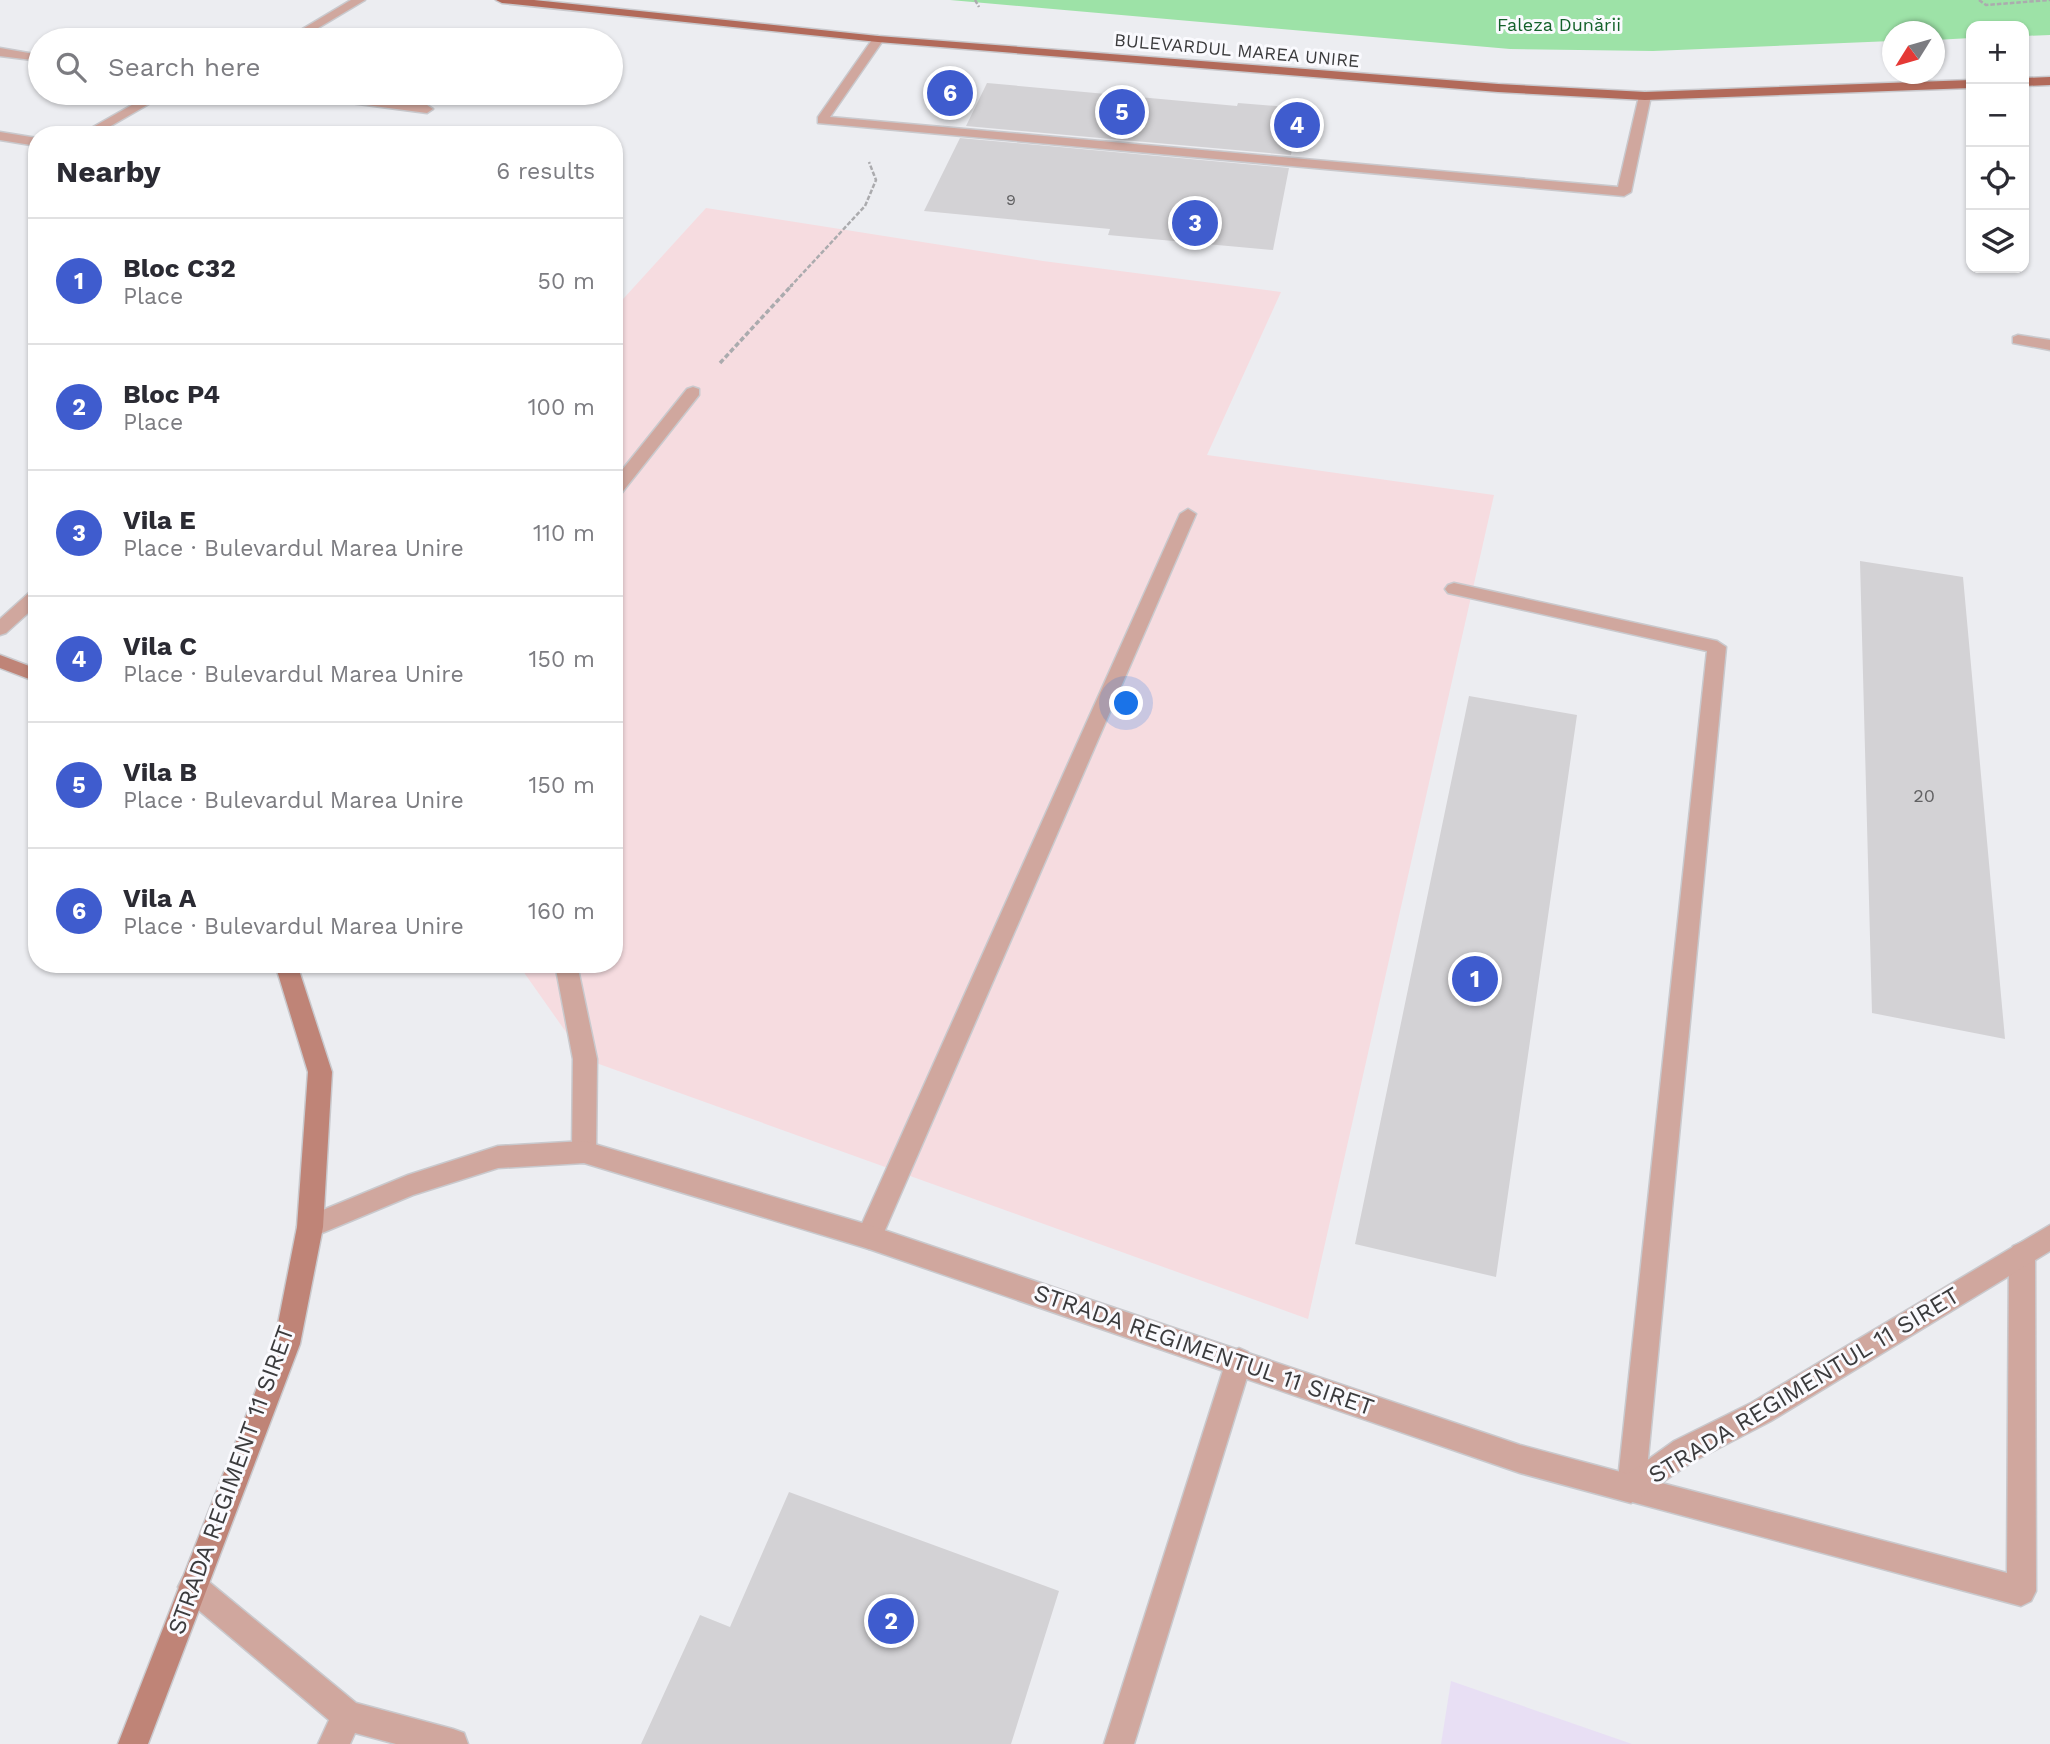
<!DOCTYPE html>
<html lang="en">
<head>
<meta charset="utf-8">
<style>
  :root { --surface:#fff; --page:#f7f7f7; --text:#2b2b33; --muted:#7c7c81; --line:#e1e1e2; --accent:#3f5cce }
  body { margin:0; font-family:"Work Sans",sans-serif; background:var(--page); color:var(--text) }
  .controls { position:absolute; right:21px; top:21px; display:grid; overflow:hidden; border-radius:14px; box-shadow:0 2px 5px #0004 }
  .controls button { width:63px; height:63px; display:grid; place-items:center; padding:0; border:0; border-bottom:2px solid var(--line); background:var(--surface); color:var(--text); font:35px sans-serif }
  .compass { position:absolute; left:1882px; top:21px; width:63px; height:63px; border-radius:50%; background:var(--surface); box-shadow:0 2px 5px #0004; rotate:233deg }
  .you { position:absolute; left:1127px; top:704px; width:24px; height:24px; margin:-18px; border:5px solid #fff; border-radius:50%; background:#1a73e8; box-shadow:0 0 0 10px #1a73e833 }
  .badge { display:grid; place-items:center; width:46px; height:46px; border-radius:50%; background:var(--accent); color:#fff; font-size:23px; font-weight:700 }
  .pin { position:absolute; translate:-50% -50%; border:4px solid #fff; box-shadow:0 2px 7px #0006 }
  .list { margin:0; padding:0; list-style:none }
  h2 { display:flex; justify-content:space-between; align-items:center; height:91px; margin:0; padding:0 28px; font-size:30px }
  h2 small { font-size:23px; font-weight:400; color:var(--muted) }
  .list li { display:grid; grid-template-columns:46px 1fr auto; gap:21px; align-items:center; box-sizing:border-box; height:126px; padding:0 28px; border-top:2px solid var(--line) }
  .list b { display:block; font-size:26px; white-space:nowrap }
  .list p { margin:0; font-size:23px; white-space:nowrap; color:var(--muted) }
  .list em { font-size:23px; font-style:normal; color:var(--muted) }
  .icon { flex:none; width:38px; height:38px; fill:none; stroke:currentColor; stroke-width:2; stroke-linecap:round; stroke-linejoin:round }
  .map { position:relative; flex:none; width:2050px; height:1744px; overflow:hidden }
  .search { position:absolute; background:var(--surface); box-shadow:0 2px 5px #0004; left:28px; top:28px; width:595px; height:77px; display:flex; align-items:center; gap:18px; box-sizing:border-box; padding:0 24px; border-radius:38px; color:var(--muted); font-size:26px }
  .panel { position:absolute; background:var(--surface); box-shadow:0 2px 5px #0004; left:28px; top:126px; width:595px; height:847px; border-radius:28px }
  .map>svg:first-child { display:block }
  .commercial { fill:#f6dce0 }
  .education { fill:#e8dff4 }
  .green { fill:#9de2a7 }
  .building { fill:#d3d2d5 }
  .lines { fill:none; stroke-linecap:round; stroke-linejoin:round }
  .lane-casing { stroke:#c9c9cd; stroke-width:3 }
  .street-casing { stroke:#c9c9cd; stroke-width:3 }
  .secondary-casing { stroke:#c9c9cd; stroke-width:3 }
  .primary-casing { stroke:#c9c9cd; stroke-width:3 }
  .path-far1 { stroke:#ababae; stroke-width:2.5; stroke-dasharray:4.5 2; stroke-linecap:butt }
  .path { stroke:#ababae; stroke-width:3.5; stroke-dasharray:5 2.5; stroke-linecap:butt }
  .lane { fill:#d0a79e; fill-rule:evenodd }
  .street { fill:#d0a79e; fill-rule:evenodd }
  .secondary { fill:#bf8477; fill-rule:evenodd }
  .primary { fill:#b26a5a; fill-rule:evenodd }
  .labels { text-anchor:middle; dominant-baseline:central; stroke-width:6; stroke-linejoin:round; paint-order:stroke }
  .far-number-label { font-size:16px; fill:#616163 }
  .far-park-label { font-size:18px; fill:#13612a; stroke:#fafafe }
  .far-street-label { font-size:18px; fill:#3b3b3d; stroke:#fafafe }
  .number-label { font-size:18px; fill:#616163 }
  .near-street-label { font-size:24px; fill:#3b3b3d; stroke:#fafafe }
</style>
</head>
<body>
<div class="map">
<svg width="2050" height="1744" viewBox="0 0 2050 1744">
  <rect width="100%" height="100%" fill="#ecedf1"/>
  <path class="commercial" d="M706 208 1043 261 1281 292 1207 455 1494 495 1308 1319 585 1059 518 964H614V309Z"/>
  <path class="education" d="M1451 1681 1632 1744H1441Z"/>
  <path class="green" d="M950 0H2050V35L2024 36V26H1971V38L1935 40 1934 32H1892V41L1653 51 1510 49Z"/>
  <path class="building" d="M987 83 1237 106 1238 103 1301 108 1291 155 966 126Z
    M960 138 1289 168 1273 250 1108 235 1110 229 924 211Z
    M1860 561 1963 577 2005 1039 1872 1013Z
    M1469 696 1577 715 1496 1277 1355 1244Z
    M789 1492 1059 1591 1011 1744H641L700 1615 730 1627Z"/>
  <g class="lines">
    <g class="lane-casing">
      <path id="lane" d="M351 0H365L298 40H284Z
        M878 36 884 39 830 117 1618 187 1639 96 1645 92 1651 96 1631 192 1624 196 818 123V117L874 37Z
        M0 48 40 55V61L0 56Z
        M153 93H168L95 135H79Z
        M299 93H331L427 105 433 109 427 113 305 97Z
        M0 132 37 138V146L0 140Z
        M693 387 699 389V395L620 495 614 496V480L687 389Z
        M1188 509 1196 514 882 1237 878 1245 869 1249 860 1245 856 1237 1180 514Z
        M1454 583 1717 641 1726 647 1646 1479 2007 1573 2009 1254 2013 1246 2022 1242 2031 1246 2035 1254 2036 1591 2031 1601 2021 1606 1621 1499 1617 1489 1707 651 1448 593 1445 589 1448 585Z
        M37 589V605L6 633 0 635V619L31 591Z
        M555 964H577L597 1059 596 1152 593 1160 584 1163 575 1160 572 1152 573 1059Z
        M1239 1348 1248 1352 1252 1361 1134 1744H1104L1226 1361 1230 1352Z
        M193 1572 203 1577 356 1703 453 1729 464 1733 468 1744H396L355 1733 350 1744H318L329 1720 183 1597 178 1587 183 1577Z"/>
    </g>
    <g class="street-casing">
      <path id="street" d="M2018 335 2050 340V350L2013 343V337Z
        M584 1141 869 1225 1520 1445 1628 1474 1674 1441 1751 1403 2050 1225V1251L1771 1421 1694 1461 1631 1503 1520 1473 869 1249 584 1163 498 1168 413 1195 310 1238 301 1235 297 1227 301 1219 408 1175 498 1146Z"/>
    </g>
    <g class="secondary-casing">
      <path id="secondary" d="M0 655 37 669V682L0 668Z
        M275 964H297L332 1072 323 1227 300 1344 148 1744H118L274 1344 297 1227 308 1072Z"/>
    </g>
    <g class="primary-casing">
      <path id="primary" d="M496 0H534L878 36 1498 84 1645 92 1971 80V88L1645 100 1498 92 878 42 502 3Z
        M2050 77V85L2024 86V78Z"/>
    </g>
    <path class="path-far1" d="M975 0 979 7
      M1979 0 1986 5 2050 0
      M790 287 865 206 876 180 869 162"/>
    <path class="path" d="M720 363 792 285"/>
    <use href="#lane" class="lane"/>
    <use href="#street" class="street"/>
    <use href="#secondary" class="secondary"/>
    <use href="#primary" class="primary"/>
  </g>
  <g class="labels">
    <g class="far-number-label">
      <text x="1011" y="199">9</text>
    </g>
    <g class="far-park-label">
      <text x="1559" y="24">Faleza Dunării</text>
    </g>
    <g class="far-street-label">
      <text transform="translate(1237 50) rotate(5)">BULEVARDUL MAREA UNIRE</text>
    </g>
    <g class="number-label">
      <text x="1924" y="795">20</text>
    </g>
    <g class="near-street-label">
      <text transform="translate(1204 1350) rotate(19)">STRADA REGIMENTUL 11 SIRET</text>
      <text transform="translate(1804 1385) rotate(-31)">STRADA REGIMENTUL 11 SIRET</text>
      <text transform="translate(231 1480) rotate(-70)">STRADA REGIMENT 11 SIRET</text>
    </g>
  </g>
</svg>
<div class="controls">
<button>+</button>
<button>−</button>
<button><svg class="icon" aria-label="locate" viewBox="0 0 24 24"><circle cx="12" cy="12" r="6"/><path d="M12 2v4M12 18v4M2 12h4M18 12h4"/></svg></button>
<button><svg class="icon" aria-label="layers" viewBox="0 0 24 24"><path d="M12 4l9 5-9 5-9-5zM3 14l9 5 9-5"/></svg></button>
</div>
<svg class="compass" viewBox="-18 -18 36 36"><path d="M0-13l5 13h-10z" fill="#e53935"/><path d="M0 13l5-13h-10z" fill="#7c7c81"/></svg>
<div class="you"></div>
<div class="pin badge" style="left:1475px;top:979px">1</div>
<div class="pin badge" style="left:891px;top:1621px">2</div>
<div class="pin badge" style="left:1195px;top:223px">3</div>
<div class="pin badge" style="left:1297px;top:125px">4</div>
<div class="pin badge" style="left:1122px;top:112px">5</div>
<div class="pin badge" style="left:950px;top:93px">6</div>
<div class="search"><svg class="icon" aria-label="search" viewBox="0 0 24 24"><circle cx="10" cy="10" r="6"/><path d="M15 15l6 6"/></svg>Search here</div>
<section class="panel">
<h2>Nearby<small>6 results</small></h2>
<ul class="list">
<li><span class="badge">1</span><div><b>Bloc C32</b><p>Place</p></div><em>50 m</em></li>
<li><span class="badge">2</span><div><b>Bloc P4</b><p>Place</p></div><em>100 m</em></li>
<li><span class="badge">3</span><div><b>Vila E</b><p>Place · Bulevardul Marea Unire</p></div><em>110 m</em></li>
<li><span class="badge">4</span><div><b>Vila C</b><p>Place · Bulevardul Marea Unire</p></div><em>150 m</em></li>
<li><span class="badge">5</span><div><b>Vila B</b><p>Place · Bulevardul Marea Unire</p></div><em>150 m</em></li>
<li><span class="badge">6</span><div><b>Vila A</b><p>Place · Bulevardul Marea Unire</p></div><em>160 m</em></li>
</ul>
</section>
</div>
</body>
</html>
